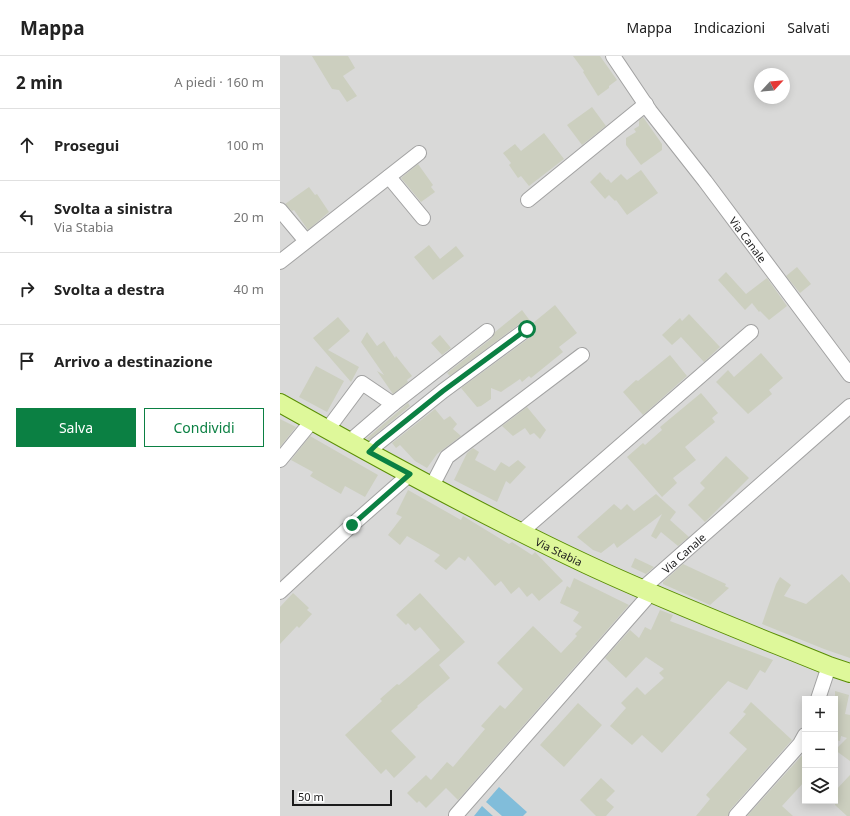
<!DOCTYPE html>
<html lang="it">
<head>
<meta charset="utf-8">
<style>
  :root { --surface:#fff; --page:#f6f6f6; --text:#222; --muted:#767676; --line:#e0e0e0; --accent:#0b8043 }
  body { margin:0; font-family:"Noto Sans",sans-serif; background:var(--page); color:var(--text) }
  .controls { position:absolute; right:12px; bottom:12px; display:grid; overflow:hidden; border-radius:0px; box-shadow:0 2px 10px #0003 }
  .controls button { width:36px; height:36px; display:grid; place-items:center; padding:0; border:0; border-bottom:1px solid var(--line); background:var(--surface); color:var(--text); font:20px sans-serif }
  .compass { position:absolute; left:474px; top:12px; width:36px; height:36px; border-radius:50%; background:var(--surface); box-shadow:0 2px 10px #0003; rotate:64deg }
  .scale { position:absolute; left:12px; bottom:10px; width:100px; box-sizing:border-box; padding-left:4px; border:2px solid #1b1b1b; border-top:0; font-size:11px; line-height:14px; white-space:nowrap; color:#1b1b1b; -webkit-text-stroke:3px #fff; paint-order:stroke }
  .stop { position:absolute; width:12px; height:12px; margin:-9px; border:3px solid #0b8043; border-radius:50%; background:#fff }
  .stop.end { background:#0b8043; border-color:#fff; box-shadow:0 1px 4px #0008 }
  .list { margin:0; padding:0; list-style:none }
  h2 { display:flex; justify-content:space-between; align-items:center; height:52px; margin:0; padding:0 16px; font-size:17px }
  h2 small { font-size:13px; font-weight:400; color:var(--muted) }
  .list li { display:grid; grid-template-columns:26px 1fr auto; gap:12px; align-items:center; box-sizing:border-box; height:72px; padding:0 16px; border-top:1px solid var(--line) }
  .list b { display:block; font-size:15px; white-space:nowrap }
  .list p { margin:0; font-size:13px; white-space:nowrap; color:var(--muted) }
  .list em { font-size:13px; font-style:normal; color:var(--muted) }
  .actions { display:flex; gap:8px; padding:12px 16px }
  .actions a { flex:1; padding:9px 0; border:1px solid var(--accent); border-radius:0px; text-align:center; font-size:14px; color:var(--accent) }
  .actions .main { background:var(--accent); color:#fff }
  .icon { flex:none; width:22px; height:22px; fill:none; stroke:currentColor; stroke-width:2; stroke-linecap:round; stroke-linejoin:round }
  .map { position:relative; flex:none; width:570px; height:760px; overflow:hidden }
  header { display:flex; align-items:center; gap:24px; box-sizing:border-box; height:56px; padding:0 20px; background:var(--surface); border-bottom:1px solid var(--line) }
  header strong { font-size:19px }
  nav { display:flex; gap:22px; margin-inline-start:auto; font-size:14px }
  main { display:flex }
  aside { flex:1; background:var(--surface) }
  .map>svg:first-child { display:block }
  .residential { fill:#d9d9d8; fill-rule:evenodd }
  .pitch { fill:#81bdda }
  .building { fill:#cccfbf }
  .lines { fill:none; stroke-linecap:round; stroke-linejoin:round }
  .minor-casing { stroke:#a2a2a2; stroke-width:16 }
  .major-casing { stroke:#5a8e05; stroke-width:20 }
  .minor { stroke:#fff; stroke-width:14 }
  .major { stroke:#def89a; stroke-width:18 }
  .route { stroke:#0b8043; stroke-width:5 }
  .labels { text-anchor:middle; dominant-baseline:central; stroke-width:4; stroke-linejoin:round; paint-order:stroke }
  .street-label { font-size:11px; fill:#1b1b1b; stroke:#fff }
</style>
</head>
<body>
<header>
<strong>Mappa</strong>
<nav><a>Mappa</a><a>Indicazioni</a><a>Salvati</a></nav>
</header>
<main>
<aside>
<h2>2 min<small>A piedi · 160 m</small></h2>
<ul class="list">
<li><svg class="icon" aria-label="ahead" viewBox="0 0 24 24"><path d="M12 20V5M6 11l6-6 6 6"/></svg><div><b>Prosegui</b></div><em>100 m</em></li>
<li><svg class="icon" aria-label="left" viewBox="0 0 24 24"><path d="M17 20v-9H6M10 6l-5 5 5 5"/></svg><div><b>Svolta a sinistra</b><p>Via Stabia</p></div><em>20 m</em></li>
<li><svg class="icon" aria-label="right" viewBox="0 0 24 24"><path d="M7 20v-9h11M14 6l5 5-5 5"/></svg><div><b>Svolta a destra</b></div><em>40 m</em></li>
<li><svg class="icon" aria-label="arrive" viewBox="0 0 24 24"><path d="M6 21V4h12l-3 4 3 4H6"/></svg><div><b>Arrivo a destinazione</b></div></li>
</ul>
<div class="actions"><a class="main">Salva</a><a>Condividi</a></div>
</aside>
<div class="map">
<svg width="570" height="760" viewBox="0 0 570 760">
  <rect width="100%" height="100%" fill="#e8ede1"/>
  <path class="residential" d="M0 0H570V760H0ZM480 18H504V42H480ZM525 643H555V745H525Z"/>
  <path class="pitch" d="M219 731 247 756 243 760H222L206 746Z
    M202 750 213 760H194Z"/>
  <path class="building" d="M32 0H68L75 12 63 20 77 40 67 46 59 34 52 33Z
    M293 0H320L337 24 329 30V32L318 40 303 16 304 15Z
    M312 51 326 70 302 89 287 69Z
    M363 61 382 88V94L361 109 346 89V82L356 76 354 73 359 70V64Z
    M264 77 284 103 249 130 241 120 238 122 229 109 231 107 223 97 235 88 241 95Z
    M138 108 153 129 151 131 155 136 141 146 121 122Z
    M361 114 378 137 347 159 336 144 335 145 329 139 325 143 310 126 320 116 327 124 328 123 331 127 341 118 347 124Z
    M29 131 35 139 37 138 49 156 28 174 14 154 12 155 5 148Z
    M149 189 160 203 176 190 184 200 153 224 134 201Z
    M517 211 531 228 520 237 506 220Z
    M446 216 466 238 487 222 507 250 489 264 480 255 479 256 472 247 465 254 438 224Z
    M275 249 297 277 279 291 283 296 251 322 249 320 242 326 240 323 221 336 211 332V343L201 350 197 351 181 332 252 280 255 277V272L253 267Z
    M242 254 251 266 246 265 242 266 170 320 167 317 212 282 215 276Z
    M409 258 440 291 424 306 401 281 392 289 382 279 400 262 402 265Z
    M58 261 70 275 48 294 79 311 71 326 33 282Z
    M87 276 97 290 104 285 115 302 116 300 132 320 127 324 128 326 113 338 97 315 104 319 81 286Z
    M160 279 171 292 162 299 151 287Z
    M481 297 503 322 489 334 492 338 468 358 436 326 448 314 454 321Z
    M390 299 407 320 363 359 343 336 356 324 358 325Z
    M36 310 64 325 47 356 19 341Z
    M421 337 438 357 432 362 435 366 405 391 416 404 393 422 397 427 382 441 347 401 363 387 365 389 382 374 380 371Z
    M128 347 130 350 89 384 86 383Z
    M247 351 266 374 260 383 254 377 250 379 245 372 233 380 222 370Z
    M155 353 164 364 170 360 177 368 173 373 181 380 157 398 147 412 135 405 120 389 116 392 112 387Z
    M0 363 16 371 0 391Z
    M30 380 98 419 85 441 65 430 61 438 30 420 33 416 11 404Z
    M193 392 199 396 195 404 215 415 221 406 229 411 238 404 246 411 230 428 226 425 217 446 174 424 187 397Z
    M446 400 469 422 425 466 408 449 425 432 420 427Z
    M128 434 181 464 183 460 229 488 232 486 252 499 255 496 283 525 259 545 252 537 247 541 239 531 231 538 221 525 215 530 188 500 185 505 179 501 166 514 154 505 160 499 127 480 120 489 108 479 122 461 116 458Z
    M376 438 396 456 390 464 409 481 398 490 381 476 376 483 371 480 382 458 337 492 334 487 321 497 313 494 297 481 334 448 341 454 347 448 354 455Z
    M355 502 374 511 366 518 351 511Z
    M403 508 446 528 445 530 449 532 430 549 383 528V526Z
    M562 518 570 527V602L544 593 482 568 496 528 500 521 511 529 504 540 526 548Z
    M294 522 349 549 178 744 166 732 146 752 139 745 137 747 127 737 146 719 151 724 167 706 173 711 205 673 201 670 220 649 225 653 243 633 217 607 253 570 281 597 297 580 295 578 302 571 293 565 299 556 280 547 287 530 290 532Z
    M13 537 29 552 27 554 32 558 19 572 17 570 0 588V551Z
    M140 537 185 586 159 609 170 622 137 650 138 651 111 675 136 701 114 722 106 713 101 718 65 679 102 645 100 643 117 628 119 629 160 594 140 571 135 575 128 567 126 569 116 559Z
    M380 554 393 559 390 565 493 604 485 617 480 614 467 634 448 625 382 697 362 679 352 689 330 670 346 652 341 647 357 631 365 639 384 622 379 617 384 613 366 601 346 622 325 602 350 574 359 582 365 571 371 574Z
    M555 635 569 639 565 658 570 659V705L555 694 567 682 561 680 560 685 555 684Z
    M471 646 512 684 450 754 448 760H416L430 743 426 739 467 693 449 677 466 658 463 656Z
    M298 647 322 669 284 711 260 689Z
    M525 696V725L502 750 513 760H467Z
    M570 719V760H567L555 749V735Z
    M321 722 335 735 326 744 334 751 326 760H316L300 744Z"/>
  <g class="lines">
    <g class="minor-casing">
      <g id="minor">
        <path id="s1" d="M333 0 370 55 425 125 570 319"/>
        <path d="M109 121 143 162"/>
        <path d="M248 144 366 48"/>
        <path d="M0 154 26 185"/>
        <path d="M0 206 139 97"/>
        <path d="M47 374 82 327 113 348"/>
        <path d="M70 385 113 348 207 275"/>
        <path d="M89 396 97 388 163 335 247 273"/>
        <path d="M0 404 32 365"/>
        <path d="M152 430 167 401 302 299"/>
        <path d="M241 476 471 276"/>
        <path id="s2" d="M362 533 570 350"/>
        <path d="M0 536 72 469 130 418"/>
        <path d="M538 643 549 610"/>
        <path d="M176 759 371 537"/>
        <path d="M456 760 520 688 525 679"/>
      </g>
    </g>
    <g class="major-casing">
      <g id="major">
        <path id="s3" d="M0 347C100 403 202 459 306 508 385 545 468 577 549 610L570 617"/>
      </g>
    </g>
    <use href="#minor" class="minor"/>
    <use href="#major" class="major"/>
  </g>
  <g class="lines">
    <path class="route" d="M72 469 130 418 89 396 97 388 163 335 247 273"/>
  </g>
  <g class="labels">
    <g class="street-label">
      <text stroke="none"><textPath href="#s1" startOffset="228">Via Canale</textPath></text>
      <text stroke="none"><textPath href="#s3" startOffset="316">Via Stabia</textPath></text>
      <text stroke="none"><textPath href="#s2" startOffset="55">Via Canale</textPath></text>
    </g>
  </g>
</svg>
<div class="controls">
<button>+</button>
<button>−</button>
<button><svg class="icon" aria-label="layers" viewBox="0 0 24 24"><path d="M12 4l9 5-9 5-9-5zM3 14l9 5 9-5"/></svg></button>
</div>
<svg class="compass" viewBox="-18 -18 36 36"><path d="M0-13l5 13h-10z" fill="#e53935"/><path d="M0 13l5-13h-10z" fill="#767676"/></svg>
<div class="scale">50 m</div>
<div class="stop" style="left:247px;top:273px"></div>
<div class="stop end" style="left:72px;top:469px"></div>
</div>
</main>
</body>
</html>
